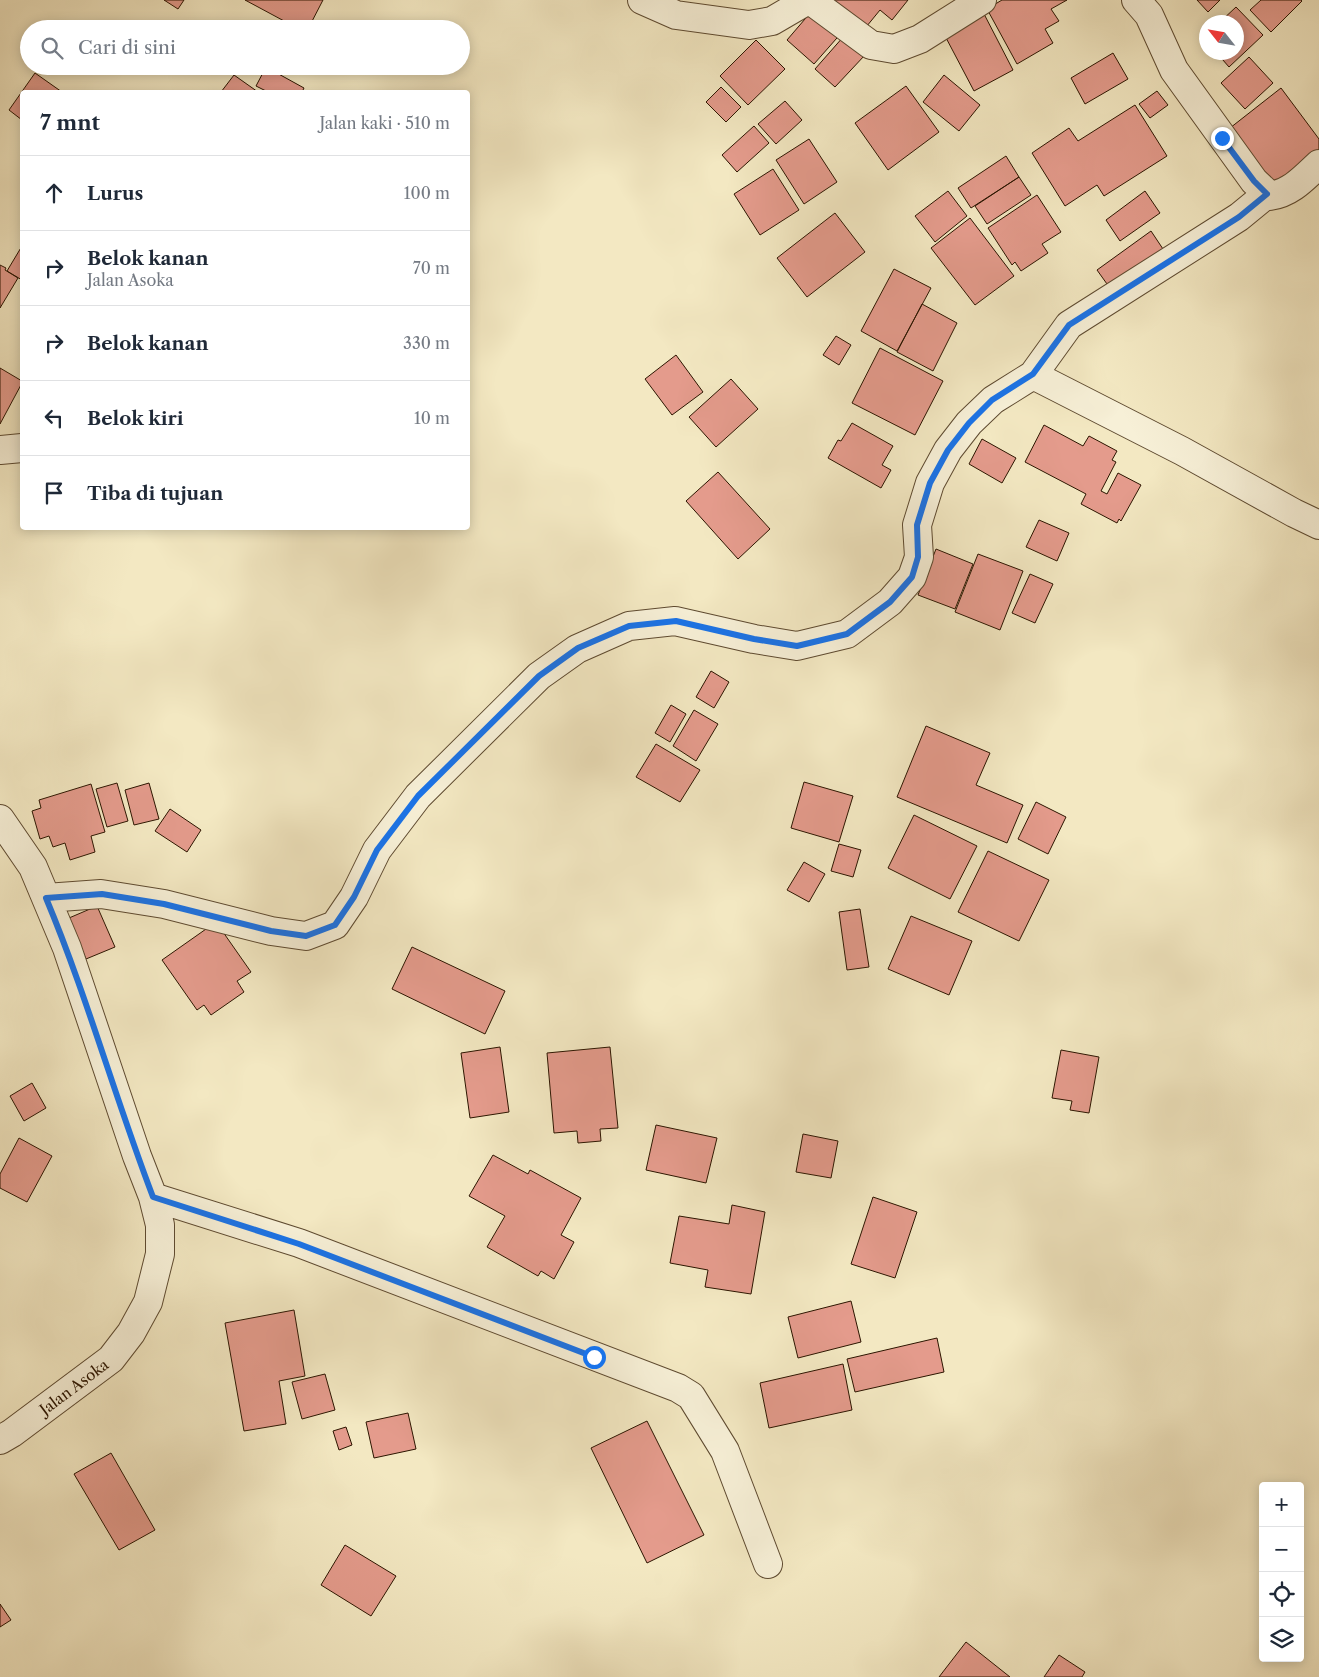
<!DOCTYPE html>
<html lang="id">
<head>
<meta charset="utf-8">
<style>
  :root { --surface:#fff; --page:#f2f2f3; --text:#1f2937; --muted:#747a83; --line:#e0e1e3 }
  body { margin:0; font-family:"Libre Caslon Text",serif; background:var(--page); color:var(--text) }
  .controls { position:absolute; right:15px; bottom:15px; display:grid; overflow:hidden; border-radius:5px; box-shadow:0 2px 12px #0003 }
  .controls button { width:45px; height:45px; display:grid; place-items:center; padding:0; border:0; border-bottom:1px solid var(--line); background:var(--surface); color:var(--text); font:25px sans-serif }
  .compass { position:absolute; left:1199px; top:15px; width:45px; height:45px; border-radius:50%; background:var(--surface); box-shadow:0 2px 12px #0003; rotate:301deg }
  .stop { position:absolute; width:15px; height:15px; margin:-11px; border:4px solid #1a73e8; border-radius:50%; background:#fff }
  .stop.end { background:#1a73e8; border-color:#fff; box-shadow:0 1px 5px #0008 }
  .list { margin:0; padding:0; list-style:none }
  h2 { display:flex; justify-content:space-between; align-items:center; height:65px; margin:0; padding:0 20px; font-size:21px }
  h2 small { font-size:16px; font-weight:400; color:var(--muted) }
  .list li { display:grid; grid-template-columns:32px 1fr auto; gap:15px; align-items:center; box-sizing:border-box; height:75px; padding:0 20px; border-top:1px solid var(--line) }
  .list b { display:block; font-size:19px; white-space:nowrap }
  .list p { margin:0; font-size:16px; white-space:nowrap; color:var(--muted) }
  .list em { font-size:16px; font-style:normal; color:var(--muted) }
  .icon { flex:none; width:28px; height:28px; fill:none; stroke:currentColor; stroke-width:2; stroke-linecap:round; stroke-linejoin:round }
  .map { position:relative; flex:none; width:1319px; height:1677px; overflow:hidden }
  .search { position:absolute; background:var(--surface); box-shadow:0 2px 12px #0003; left:20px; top:20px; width:450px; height:55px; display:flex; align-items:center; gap:12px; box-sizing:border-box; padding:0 18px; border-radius:28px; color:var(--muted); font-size:19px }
  .panel { position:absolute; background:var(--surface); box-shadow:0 2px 12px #0003; left:20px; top:90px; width:450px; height:440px; border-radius:5px }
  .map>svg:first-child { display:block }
  .building { fill:#e49b8c; stroke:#2c1500 }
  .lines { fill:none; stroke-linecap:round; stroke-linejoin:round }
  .minor-casing { stroke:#5e4a30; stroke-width:30 }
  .minor { stroke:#f7f0d7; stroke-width:28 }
  .route { stroke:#1a73e8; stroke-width:6 }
  .labels { text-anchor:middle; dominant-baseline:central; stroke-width:4; stroke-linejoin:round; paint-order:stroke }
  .street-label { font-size:15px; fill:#2c1500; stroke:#f7f0d7 }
</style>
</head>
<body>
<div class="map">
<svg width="1319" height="1677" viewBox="0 0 1319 1677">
  <rect width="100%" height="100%" fill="#f3e8c2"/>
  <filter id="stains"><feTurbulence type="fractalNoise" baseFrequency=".004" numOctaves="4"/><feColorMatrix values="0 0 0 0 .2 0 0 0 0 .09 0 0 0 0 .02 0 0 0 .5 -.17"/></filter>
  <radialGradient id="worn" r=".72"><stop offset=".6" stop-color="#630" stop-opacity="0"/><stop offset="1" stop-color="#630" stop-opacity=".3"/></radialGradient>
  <path class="building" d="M164 0H184L178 9Z
    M245 0H323L308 29H299Z
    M821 0H908L892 20 880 10 862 32Z
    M1002 0H1067L1051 9 1059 21 1045 29 1053 43 1017 64 987 9Z
    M1197 0H1220L1208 12Z
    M1261 0H1301L1302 1 1271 32 1250 10Z
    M817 5 844 30 814 64 787 40Z
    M1236 7 1263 35 1229 67 1216 52H1236V22H1220Z
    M983 12 1013 70 974 91 944 34Z
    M844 36 865 55 835 87 815 69Z
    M756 40 785 69 748 105 720 76Z
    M1113 53 1128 79 1085 104 1071 78Z
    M1249 57 1273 83 1245 109 1221 83Z
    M266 67 304 88 302 92H268L256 86Z
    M35 73 62 92H22V120L9 110Z
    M234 75 258 92H221Z
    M944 75 980 105 959 131 923 102Z
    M906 86 939 132 888 170 855 123Z
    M721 87 741 107 726 122 706 102Z
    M1281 88 1319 139V153L1275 187 1230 128Z
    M1157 91 1168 105 1150 118 1139 104Z
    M785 101 802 120 776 144 758 124Z
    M1135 105 1167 156 1104 196 1097 185 1065 206 1032 153 1069 128 1078 141Z
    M754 126 769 143 737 172 722 155Z
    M809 139 837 182 804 204 776 160Z
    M1006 156 1019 177 971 208 958 188Z
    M773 169 799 210 760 235 734 194Z
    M1019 177 1031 195 987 224 975 206Z
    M948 191 967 216 935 242 915 216Z
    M1145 191 1160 213 1120 241 1106 220Z
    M1037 195 1061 232 1042 244 1048 253 1021 271 1015 262 1012 265 988 228Z
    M835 213 865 252 807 297 777 258Z
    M970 218 1014 276 975 305 931 248Z
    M1151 231 1165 252 1112 291 1097 270Z
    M22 246V280L7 271Z
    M0 265 6 268 5 270 18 278 0 308Z
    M894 269 931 288 897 351 861 331Z
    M922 304 957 323 933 371 897 352Z
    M836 336 851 345 839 365 823 355Z
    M880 348 943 381 915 435 852 403Z
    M676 355 703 392 672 415 645 379Z
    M0 368 22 381V383L0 424Z
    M731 379 758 409 716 447 689 417Z
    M852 423 893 446 882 465 891 470 881 488 828 458 838 440 841 441Z
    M1044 425 1083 446 1089 436 1117 451 1112 460 1116 462 1101 491 1107 494 1118 473 1141 485 1121 521 1119 519 1117 523 1081 504 1086 494 1025 462Z
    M982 439 1016 458 1002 483 969 464Z
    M718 472 770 529 738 559 686 501Z
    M1039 520 1069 533 1057 561 1026 547Z
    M936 549 973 564 955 609 918 595Z
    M978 554 1023 571 1000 630 955 612Z
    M1030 574 1053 584 1035 623 1012 613Z
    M711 671 729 682 714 708 696 697Z
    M671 705 686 714 670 742 655 733Z
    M694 710 718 724 696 761 673 746Z
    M926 726 990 753 976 785 1023 805 1007 843 897 797Z
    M656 744 700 770 680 802 636 777Z
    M804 782 853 796 839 842 791 828Z
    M117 783 128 821 107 827 96 789Z
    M149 783 159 819 134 825 125 790Z
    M91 784 105 832 91 836 95 852 70 860 65 843 53 847 49 836 40 839 32 811 41 808 39 800Z
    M1036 802 1066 817 1048 854 1018 839Z
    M170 809 201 830 187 852 155 831Z
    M914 815 977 846 950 899 888 868Z
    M839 844 861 850 853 877 831 871Z
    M988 851 1049 880 1019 941 958 912Z
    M804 862 825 874 809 902 787 890Z
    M97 906 115 947 86 959 69 918Z
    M860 909 869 967 847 970 839 912Z
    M911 916 972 941 949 995 888 969Z
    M216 922 251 972 237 981 244 992 211 1015 204 1005 197 1010 162 960Z
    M412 947 505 991 485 1034 392 989Z
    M500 1047 509 1112 470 1118 461 1053Z
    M610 1047 618 1128 600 1129 601 1141 578 1143 577 1131 554 1133 547 1053Z
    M1061 1050 1099 1057 1089 1113 1070 1110 1072 1101 1052 1098Z
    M32 1083 46 1108 24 1121 10 1096Z
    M656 1125 717 1138 706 1183 646 1170Z
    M803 1134 838 1141 831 1178 796 1172Z
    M19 1138 52 1156 27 1202 0 1188V1174Z
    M493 1155 528 1174 530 1170 581 1198 561 1235 574 1242 554 1279 541 1271 538 1276 487 1247 505 1216 469 1196Z
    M873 1197 917 1212 895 1278 851 1264Z
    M732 1205 765 1212 751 1294 705 1287 708 1270 670 1263 679 1216 729 1224Z
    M851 1301 861 1342 798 1358 788 1317Z
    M294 1310 305 1376 279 1381 286 1424 244 1431 225 1323Z
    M937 1338 944 1372 855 1392 847 1359Z
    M843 1364 852 1410 769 1428 760 1383Z
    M325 1374 335 1410 302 1419 292 1382Z
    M408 1413 416 1449 374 1458 366 1422Z
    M647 1421 704 1535 647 1563 591 1448Z
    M346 1427 352 1445 339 1450 333 1431Z
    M111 1453 155 1530 119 1550 74 1474Z
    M345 1545 396 1576 371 1616 321 1585Z
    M0 1604 11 1620 0 1627Z
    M966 1642 1010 1677H939Z
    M1059 1655 1085 1672 1082 1677H1044Z"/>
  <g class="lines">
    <g class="minor-casing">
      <path id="minor" d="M642 0 676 15 749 25 772 21 808 0
        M810 0 871 45 894 49 920 39 982 0
        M1136 0 1149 15 1174 70 1254 181 1270 196C1291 193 1304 178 1319 164
        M1033 375 1182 451 1294 513 1319 525
        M0 450 22 448
        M0 819 33 867 67 948 137 1156 153 1197 160 1225V1254L148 1302 131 1333 111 1359 12 1433 0 1440
        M46 898 101 894 164 904 271 931 306 936 335 925 354 897 377 850 418 796 539 676 577 649 629 626 675 621 754 639 797 646 847 634 890 602 912 577 919 557 917 525 930 483 948 450 969 423 993 400 1033 375 1069 325 1239 217 1267 194
        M153 1197 299 1243 678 1388 691 1396 725 1451 768 1564"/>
    </g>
    <use href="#minor" class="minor"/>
  </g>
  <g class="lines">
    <path class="route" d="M594 1357 299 1244 153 1197C115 1098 87 996 46 898L102 894 164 904 271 931 306 936 335 925 354 897 377 850 418 796 539 676 578 648 629 626 676 621 754 639 797 646 847 634 890 602 912 577 918 557 917 525 930 483 948 450 969 423 992 400 1033 374 1069 325 1239 217 1267 194 1254 181 1222 138"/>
  </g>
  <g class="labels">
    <g class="street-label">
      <text transform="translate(74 1387) rotate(-37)">Jalan Asoka</text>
    </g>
  </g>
  <rect width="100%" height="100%" filter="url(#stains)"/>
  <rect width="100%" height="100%" fill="url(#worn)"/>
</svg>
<div class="controls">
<button>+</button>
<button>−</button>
<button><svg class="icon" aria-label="locate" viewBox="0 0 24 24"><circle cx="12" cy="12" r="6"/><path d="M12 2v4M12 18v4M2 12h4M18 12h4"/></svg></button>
<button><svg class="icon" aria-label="layers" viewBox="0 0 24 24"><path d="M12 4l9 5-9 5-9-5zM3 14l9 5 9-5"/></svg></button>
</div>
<svg class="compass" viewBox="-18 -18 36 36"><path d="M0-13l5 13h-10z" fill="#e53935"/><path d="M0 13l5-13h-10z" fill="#747a83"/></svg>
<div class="stop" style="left:594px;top:1357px"></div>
<div class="stop end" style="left:1222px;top:138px"></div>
<div class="search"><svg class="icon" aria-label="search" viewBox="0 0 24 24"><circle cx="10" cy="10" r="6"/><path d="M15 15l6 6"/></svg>Cari di sini</div>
<section class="panel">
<h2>7 mnt<small>Jalan kaki · 510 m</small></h2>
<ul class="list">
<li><svg class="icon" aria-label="ahead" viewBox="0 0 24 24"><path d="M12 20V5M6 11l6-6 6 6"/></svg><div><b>Lurus</b></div><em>100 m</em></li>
<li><svg class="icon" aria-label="right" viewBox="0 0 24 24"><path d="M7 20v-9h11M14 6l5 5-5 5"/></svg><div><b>Belok kanan</b><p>Jalan Asoka</p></div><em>70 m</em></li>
<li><svg class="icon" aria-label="right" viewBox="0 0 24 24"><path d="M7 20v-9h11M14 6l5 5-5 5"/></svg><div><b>Belok kanan</b></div><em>330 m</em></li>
<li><svg class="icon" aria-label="left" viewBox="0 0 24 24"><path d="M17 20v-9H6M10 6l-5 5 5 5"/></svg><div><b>Belok kiri</b></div><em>10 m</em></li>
<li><svg class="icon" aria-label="arrive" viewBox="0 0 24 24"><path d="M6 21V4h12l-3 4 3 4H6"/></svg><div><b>Tiba di tujuan</b></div></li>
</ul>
</section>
</div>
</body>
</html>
